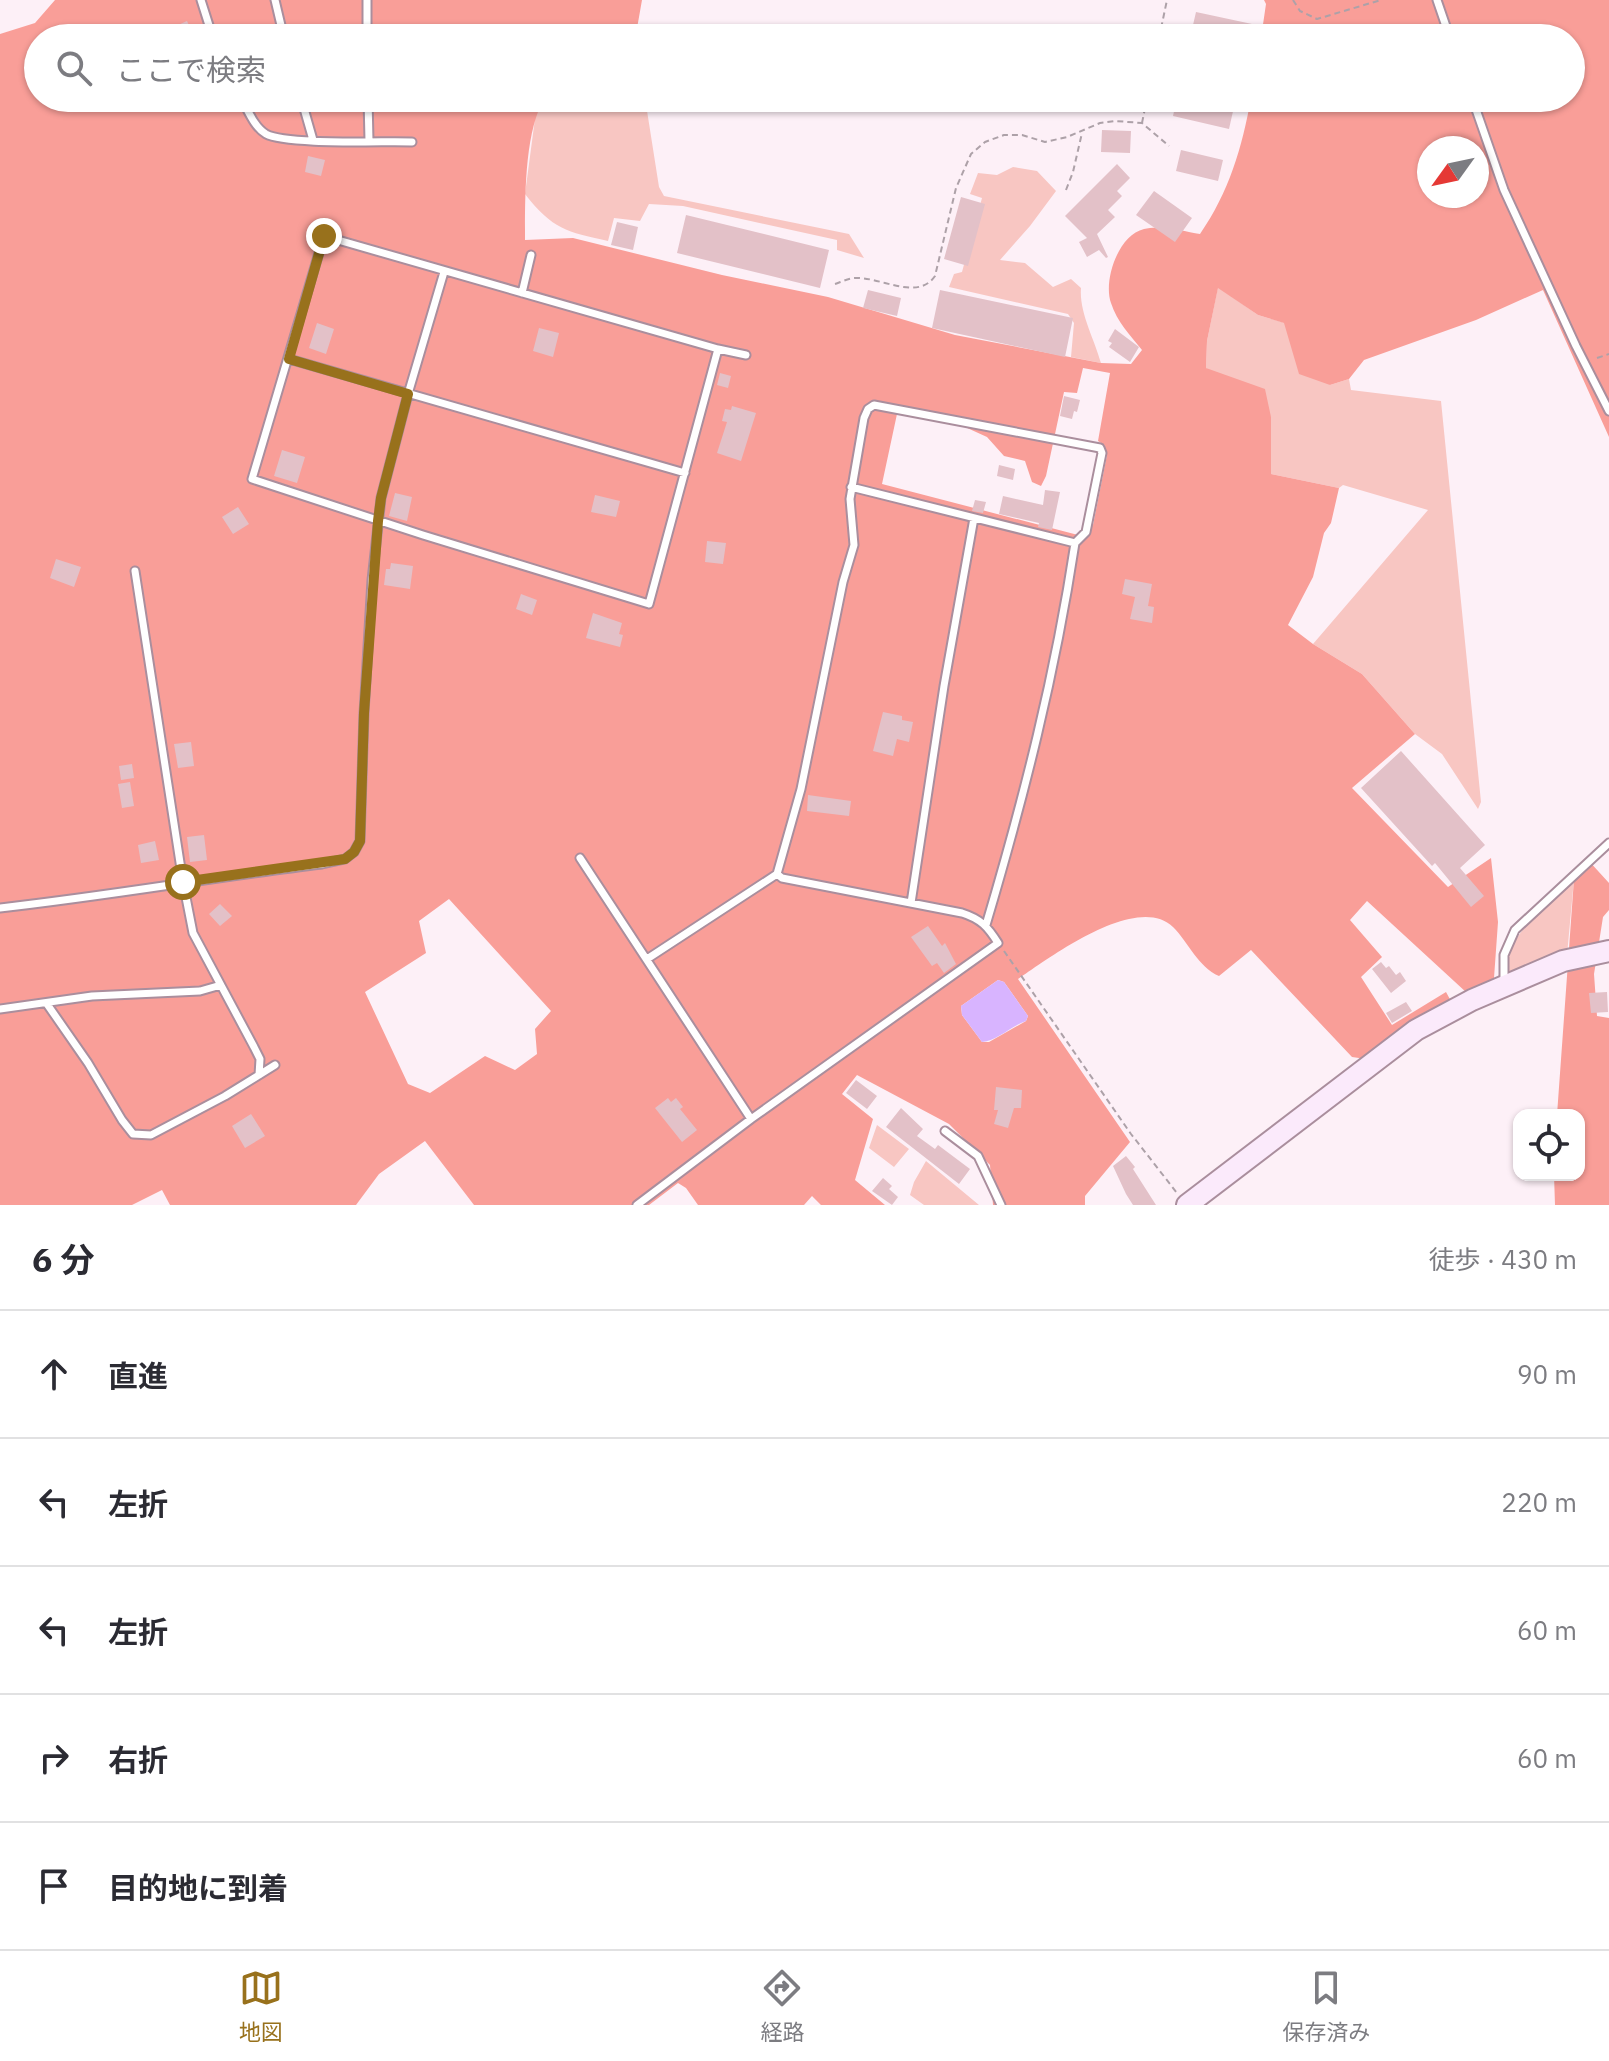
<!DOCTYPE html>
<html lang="ja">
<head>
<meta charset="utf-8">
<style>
  :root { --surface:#fff; --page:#f7f7f7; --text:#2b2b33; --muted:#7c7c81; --line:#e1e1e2; --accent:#98711c }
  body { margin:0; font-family:"IBM Plex Sans","Noto Sans JP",sans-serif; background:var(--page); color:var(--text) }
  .controls { position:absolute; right:24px; bottom:24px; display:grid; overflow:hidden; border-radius:16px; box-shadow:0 2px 6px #0004 }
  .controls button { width:72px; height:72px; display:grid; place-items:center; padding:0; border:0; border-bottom:2px solid var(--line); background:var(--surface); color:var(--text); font:40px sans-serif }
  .compass { position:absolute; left:1417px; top:136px; width:72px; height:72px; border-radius:50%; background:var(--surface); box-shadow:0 2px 6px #0004; rotate:237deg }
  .stop { position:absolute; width:24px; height:24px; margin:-18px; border:6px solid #98711c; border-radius:50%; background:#fff }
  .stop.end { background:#98711c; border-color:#fff; box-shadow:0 2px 8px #0008 }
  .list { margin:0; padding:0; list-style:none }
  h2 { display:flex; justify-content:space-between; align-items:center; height:104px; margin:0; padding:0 32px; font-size:34px }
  h2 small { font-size:26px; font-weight:400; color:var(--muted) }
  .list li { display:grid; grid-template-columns:52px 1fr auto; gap:24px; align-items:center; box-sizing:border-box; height:128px; padding:0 32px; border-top:2px solid var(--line) }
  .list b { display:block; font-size:30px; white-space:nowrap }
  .list em { font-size:26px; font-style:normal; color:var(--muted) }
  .icon { flex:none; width:44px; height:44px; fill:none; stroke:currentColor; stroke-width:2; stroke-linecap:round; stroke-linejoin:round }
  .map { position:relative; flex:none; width:1609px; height:1205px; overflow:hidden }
  .search { position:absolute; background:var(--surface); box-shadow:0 2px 6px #0004; left:24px; right:24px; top:24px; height:88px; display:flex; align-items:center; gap:20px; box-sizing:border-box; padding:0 28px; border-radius:44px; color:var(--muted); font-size:30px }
  .sheet { height:744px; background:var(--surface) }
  nav { display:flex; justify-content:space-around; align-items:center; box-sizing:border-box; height:112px; border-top:2px solid var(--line); background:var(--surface); font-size:22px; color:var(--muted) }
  nav a { display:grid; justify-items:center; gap:4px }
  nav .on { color:var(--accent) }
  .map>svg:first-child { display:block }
  .green { fill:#f8c6c2 }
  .forest { fill:#f99e98; fill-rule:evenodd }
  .water { fill:#d8b4ff }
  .building { fill:#e3c1c8 }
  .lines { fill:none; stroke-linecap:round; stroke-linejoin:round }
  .lane-casing { stroke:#aa8e9d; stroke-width:11 }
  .secondary-casing { stroke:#aa8e9d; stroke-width:24 }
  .path { stroke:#ada1a8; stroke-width:2; stroke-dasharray:6 4; stroke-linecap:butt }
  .lane { stroke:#fff; stroke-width:7 }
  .secondary { stroke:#fbeafb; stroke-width:20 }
  .route { stroke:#98711c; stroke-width:10 }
</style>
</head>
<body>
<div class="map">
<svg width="1609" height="1205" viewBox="0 0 1609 1205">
  <rect width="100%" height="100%" fill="#fdf0f7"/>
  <path class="green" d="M545 98H645L659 187 664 196 849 234 864 258 837 250V240L683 206 649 204 640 221 614 218 608 241C567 232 552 229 525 194L536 111Z
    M1013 167 1037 171 1056 191 1030 226 1000 260 1025 263 1053 287 1071 279 1081 288C1079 312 1094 338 1101 363L1071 357 1074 323 1068 314 949 287 954 274 962 272 982 198 970 194 978 173 997 175Z
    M1218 287 1258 315 1285 323 1330 385 1349 379 1351 390 1441 401 1481 802 1478 809 1442 754 1415 734 1362 674 1313 644 1428 510 1343 485 1339 488 1271 474V417L1206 368 1207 341Z
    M1574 879 1567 955 1510 977C1495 943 1552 900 1574 879Z
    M877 1125 909 1149 894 1167 869 1148Z
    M926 1161 979 1205H924L910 1195 914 1182Z"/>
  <path class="forest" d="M55 0H642L636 34 611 38H38V98H545C524 130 525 201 525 240L573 238 722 275 828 297 955 335 1101 363 1131 364 1142 350C1130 335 1117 322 1111 303 1103 281 1118 235 1144 229 1160 225 1184 231 1200 234 1229 192 1242 148 1251 98H1571V38H1261L1266 4 1264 0H1609V437L1543 290 1476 320 1364 360 1349 379 1330 385 1299 374 1284 323 1258 315 1218 288 1207 341 1206 368 1265 389 1271 417V474L1339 488 1331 523 1324 533 1313 577 1288 625 1313 644 1362 674 1415 734 1352 788 1448 887 1491 858 1498 922 1494 978 1467 993 1367 901 1350 920 1382 957 1361 977 1392 1025 1446 992 1452 1003 1366 1059 1352 1057 1251 950 1219 976C1198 967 1189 943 1173 927 1137 892 1049 958 1018 979L1130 1142 1085 1196V1205H993L990 1165 949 1124 857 1075 842 1094 873 1119 855 1180 885 1205H821L812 1196 804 1205H698L686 1188 678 1183 649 1205H474L425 1141 379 1174 356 1205H170L162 1190 132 1205H0V34L35 23ZM1429 148H1477V196H1429ZM1083 368 1110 373 1098 441 1104 445 1107 455 1093 525 1078 535 882 484 897 414 965 427 987 437 1004 456 1025 461 1032 482 1041 486 1046 476 1064 392 1077 393ZM449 899 551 1011 535 1029 537 1054 515 1070 485 1056 430 1093 408 1084 365 992 426 953 419 921ZM998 980 1004 982 1028 1016 1026 1021 989 1042H982L962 1015 961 1006Z
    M1588 860 1609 883V910L1603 917 1594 974 1597 1016 1609 1018V1205H1555L1554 1175H1579V1115H1557L1574 879Z"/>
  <path class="water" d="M998 980 1004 982 1028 1016 1026 1021C1011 1026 997 1041 982 1042L962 1015 961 1006Z"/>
  <path class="building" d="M1196 12 1252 24 1249 38H1190Z
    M187 21 195 38H149Z
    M1126 98H1140L1136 111 1124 108Z
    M1177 98H1236L1229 129 1173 116Z
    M1102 130 1131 131 1130 153 1101 152Z
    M1181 150 1223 160 1218 181 1176 171Z
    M308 156 325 160 321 176 305 172Z
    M1117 164 1130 178 1117 191 1122 196 1108 210 1115 217 1097 234 1108 257 1106 258 1099 250 1087 257 1079 242 1087 238 1065 216Z
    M1154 191 1192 218 1175 242 1136 215Z
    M961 197 985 204 968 266 944 259Z
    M686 215 829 250 820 288 677 253Z
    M617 222 638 227 633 250 611 245Z
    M868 290 901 298 897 316 863 308Z
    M940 290 1073 318 1065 357 932 328Z
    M317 323 334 329 326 354 309 348Z
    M539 328 559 333 553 357 533 351Z
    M1115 329 1139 347 1130 362 1109 347 1112 343 1108 341Z
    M720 373 731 376 728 388 717 385Z
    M1064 396 1080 400 1077 412 1074 411 1072 419 1060 416Z
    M732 406 756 413 741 461 717 453 727 422 722 421 725 409 731 410Z
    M282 450 305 457 297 483 274 476Z
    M999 465 1015 469 1013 480 997 476Z
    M1045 490 1060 492 1052 530 1038 527 1039 523 999 514 1003 496 1043 505Z
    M395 493 412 497 407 521 389 516Z
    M595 495 620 501 616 517 591 512Z
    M975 500 986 502 983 513 972 511Z
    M238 507 249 524 233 534 222 517Z
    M707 541 726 543 723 564 705 562Z
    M56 559 81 567 74 587 50 578Z
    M391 563 413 566 410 589 384 585 386 569H390Z
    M1125 579 1152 584 1148 606 1154 607 1152 623 1130 619 1135 597 1122 594Z
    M521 594 537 600 532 615 516 609Z
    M593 613 622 623 619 634 623 635 620 647 586 638Z
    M883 712 902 716V720L913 722 909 742 897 739 893 756 873 751Z
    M191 742 194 766 178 768 174 744Z
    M1401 751 1485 845 1460 868 1484 896 1471 907 1435 863 1432 866 1361 788Z
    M132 764 134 778 121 780 119 766Z
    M130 782 134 806 122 808 118 784Z
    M808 795 851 801 849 816 807 811Z
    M204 835 207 860 190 862 187 837Z
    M155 841 159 860 141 863 138 845Z
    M220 904 232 916 220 926 209 914Z
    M928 926 942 946 945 943 956 964 944 973 937 963 932 966 911 937Z
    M1381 962 1386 968 1389 966 1396 975 1400 972 1406 981 1391 993 1372 969Z
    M1607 992 1608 1012 1591 1013 1589 993Z
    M1406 1002 1412 1011 1392 1023 1386 1013Z
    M856 1080 877 1096 867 1109 846 1093Z
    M996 1087 1022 1090 1021 1108H1014L1008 1128 994 1124 998 1110H994Z
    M668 1098 671 1102 676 1098 683 1107 680 1109 697 1130 682 1142 655 1108Z
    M901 1108 923 1129 917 1136 935 1149 938 1145 970 1169 959 1184 886 1127Z
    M251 1114 265 1136 245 1148 232 1126Z
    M1126 1156 1135 1167 1133 1169 1156 1205H1133L1126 1194 1113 1166Z
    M883 1178 892 1186 889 1189 898 1197 892 1205 872 1191Z"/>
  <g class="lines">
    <g class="lane-casing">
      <path id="lane" d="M201 0 213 38
        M275 0 284 38
        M367 0V38
        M1437 0 1450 38
        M241 98C248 110 254 127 266 134 286 145 384 141 412 142
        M301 98 313 140
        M368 98 369 141
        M1472 98 1504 190 1576 346 1609 411
        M324 236 718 349 649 604 423 535 252 479Z
        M522 293 531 255
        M718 349 746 355
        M289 359 685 473
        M851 487 1075 543
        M135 571 183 882 193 933 254 1047 260 1059 259 1075
        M580 858 751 1119
        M911 903 944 686 974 518
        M0 908C108 896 215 877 322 864L345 859 354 852 360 841 364 713 372 580 381 498 408 394 444 272
        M647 959 777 874 801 789 843 582 854 545 850 499 864 418 868 409 874 405 1100 448 1102 453 1086 532 1075 543C1055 675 1024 797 986 925
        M1504 984V955L1515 930 1609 843
        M47 1004 88 1063 122 1120 133 1134 151 1135 225 1096 275 1065
        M0 1009 92 996 200 991 221 985
        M945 1131 978 1156 1001 1205
        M637 1205 751 1119 998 943C988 927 981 919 962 913L782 878 777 874"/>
    </g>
    <g class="secondary-casing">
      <path id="secondary" d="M1187 1205 1416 1030 1472 1000 1563 961 1609 951"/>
    </g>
    <path class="path" d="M1293 0 1300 11 1317 19 1381 0
      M1159 38 1167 0
      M1142 123 1147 98
      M1066 190 1073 172 1082 133
      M835 284C841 282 847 279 854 278 880 276 917 302 935 276L956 188 971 154 985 142 1004 135H1022L1045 142 1067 137 1100 123 1115 121 1142 123 1169 146
      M1597 358 1609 354
      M1004 951 1131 1134 1177 1193"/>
    <use href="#lane" class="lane"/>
    <use href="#secondary" class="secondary"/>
  </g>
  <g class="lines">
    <path class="route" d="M183 882 345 859 354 852 360 841 364 713 378 521 381 498 408 394 289 359 324 236"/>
  </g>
</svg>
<div class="controls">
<button><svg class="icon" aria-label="locate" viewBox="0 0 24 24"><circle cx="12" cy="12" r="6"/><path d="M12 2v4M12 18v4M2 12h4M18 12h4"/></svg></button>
</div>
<svg class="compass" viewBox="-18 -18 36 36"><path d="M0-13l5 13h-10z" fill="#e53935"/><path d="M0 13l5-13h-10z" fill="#7c7c81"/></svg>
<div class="stop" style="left:183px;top:882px"></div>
<div class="stop end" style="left:324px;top:236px"></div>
<div class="search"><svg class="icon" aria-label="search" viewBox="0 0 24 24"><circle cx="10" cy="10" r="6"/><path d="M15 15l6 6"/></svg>ここで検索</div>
</div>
<section class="sheet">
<h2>6 分<small>徒歩 · 430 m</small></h2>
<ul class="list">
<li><svg class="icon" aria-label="ahead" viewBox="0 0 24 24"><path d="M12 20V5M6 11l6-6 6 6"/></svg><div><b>直進</b></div><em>90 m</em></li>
<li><svg class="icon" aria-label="left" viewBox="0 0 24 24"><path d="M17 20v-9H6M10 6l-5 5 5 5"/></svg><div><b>左折</b></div><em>220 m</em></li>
<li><svg class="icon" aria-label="left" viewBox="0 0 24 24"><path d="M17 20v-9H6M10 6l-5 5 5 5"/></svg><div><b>左折</b></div><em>60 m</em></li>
<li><svg class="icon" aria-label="right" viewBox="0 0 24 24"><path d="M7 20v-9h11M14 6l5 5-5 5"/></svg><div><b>右折</b></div><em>60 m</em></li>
<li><svg class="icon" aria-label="arrive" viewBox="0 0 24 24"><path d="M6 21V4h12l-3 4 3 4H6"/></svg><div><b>目的地に到着</b></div></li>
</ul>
</section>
<nav>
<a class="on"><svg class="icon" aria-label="map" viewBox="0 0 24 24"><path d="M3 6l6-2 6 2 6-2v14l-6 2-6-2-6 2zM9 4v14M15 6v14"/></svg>地図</a>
<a><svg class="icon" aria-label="directions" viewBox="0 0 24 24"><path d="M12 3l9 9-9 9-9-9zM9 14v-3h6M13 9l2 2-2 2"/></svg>経路</a>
<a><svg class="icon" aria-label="saved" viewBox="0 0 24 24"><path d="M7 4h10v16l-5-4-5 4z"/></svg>保存済み</a>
</nav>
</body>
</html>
